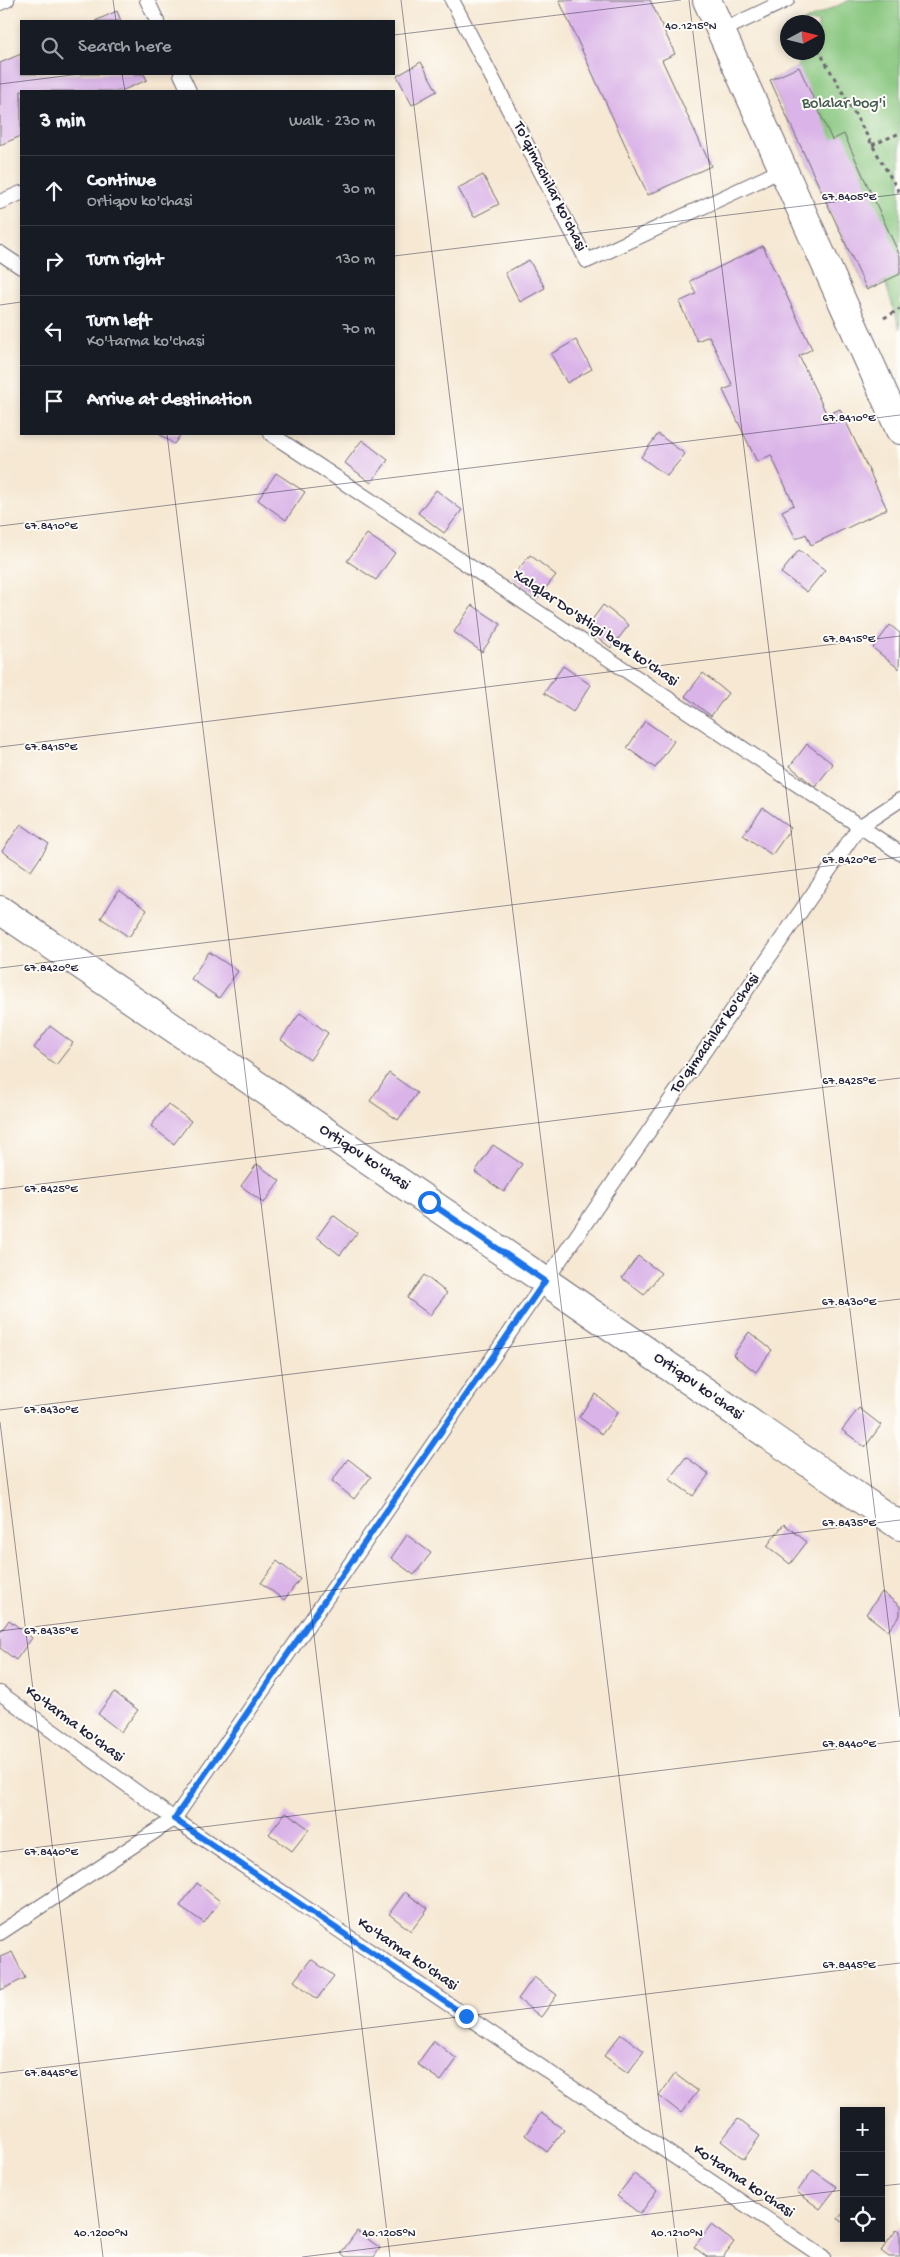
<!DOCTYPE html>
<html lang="en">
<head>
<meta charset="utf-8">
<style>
  :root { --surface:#171b24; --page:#242831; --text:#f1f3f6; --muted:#9ea1a6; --line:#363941 }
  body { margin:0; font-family:"Gochi Hand",sans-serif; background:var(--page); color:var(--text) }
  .controls { position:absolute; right:15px; bottom:15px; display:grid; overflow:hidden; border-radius:0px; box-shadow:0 2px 8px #0003 }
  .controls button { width:45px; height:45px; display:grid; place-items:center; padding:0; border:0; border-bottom:1px solid var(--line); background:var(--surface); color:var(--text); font:25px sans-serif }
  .compass { position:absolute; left:780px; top:15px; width:45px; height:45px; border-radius:50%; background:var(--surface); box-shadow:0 2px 8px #0003; rotate:83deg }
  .stop { position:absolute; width:15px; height:15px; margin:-11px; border:4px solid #1a73e8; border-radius:50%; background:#fff }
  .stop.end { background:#1a73e8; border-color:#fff; box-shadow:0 1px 5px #0008 }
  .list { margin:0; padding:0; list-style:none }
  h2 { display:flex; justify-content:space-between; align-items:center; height:65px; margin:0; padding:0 20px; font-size:21px }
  h2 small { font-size:16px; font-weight:400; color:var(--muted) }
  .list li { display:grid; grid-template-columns:32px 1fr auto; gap:15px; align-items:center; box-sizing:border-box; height:70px; padding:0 20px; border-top:1px solid var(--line) }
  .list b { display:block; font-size:19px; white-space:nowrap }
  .list p { margin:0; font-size:16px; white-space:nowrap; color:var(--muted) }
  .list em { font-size:16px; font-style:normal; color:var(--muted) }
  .icon { flex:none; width:28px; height:28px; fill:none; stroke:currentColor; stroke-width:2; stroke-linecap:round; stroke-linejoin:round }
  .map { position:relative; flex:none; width:900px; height:2257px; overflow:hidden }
  .search { position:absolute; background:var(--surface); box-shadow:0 2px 8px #0003; left:20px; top:20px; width:375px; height:55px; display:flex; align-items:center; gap:12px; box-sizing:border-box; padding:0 18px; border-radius:0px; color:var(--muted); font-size:19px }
  .panel { position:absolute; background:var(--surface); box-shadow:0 2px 8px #0003; left:20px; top:90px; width:375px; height:345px; border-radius:0px }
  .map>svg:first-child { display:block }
  .green { fill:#87c67e; stroke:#54745c }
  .building { fill:#dab4e8 }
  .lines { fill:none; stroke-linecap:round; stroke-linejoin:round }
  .service-casing { stroke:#6c6770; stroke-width:16 }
  .minor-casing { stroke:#6c6770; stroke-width:30 }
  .tertiary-casing { stroke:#6c6770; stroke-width:30 }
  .path { stroke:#6c6770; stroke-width:3; stroke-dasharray:4 4; stroke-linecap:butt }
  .service { stroke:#fff; stroke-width:14 }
  .minor { stroke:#fff; stroke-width:28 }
  .tertiary { stroke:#fff; stroke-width:28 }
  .route { stroke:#1a73e8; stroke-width:6 }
  .ticks { fill:none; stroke:#22223b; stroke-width:1; stroke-opacity:0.45 }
  .labels { text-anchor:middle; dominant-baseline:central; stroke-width:4; stroke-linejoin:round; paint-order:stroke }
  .park-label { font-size:16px; fill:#455b52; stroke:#fdfcf7 }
  .street-label { font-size:16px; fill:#22223b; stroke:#fdfcf7 }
  .ticks-label { font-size:12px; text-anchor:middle; fill:#22223b; stroke:#fdfcf7; stroke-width:4; stroke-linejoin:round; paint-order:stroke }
</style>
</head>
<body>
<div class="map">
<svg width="900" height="2257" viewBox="0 0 900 2257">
  <rect width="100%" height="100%" fill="#fdfcf7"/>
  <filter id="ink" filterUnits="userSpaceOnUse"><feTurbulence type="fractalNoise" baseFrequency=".02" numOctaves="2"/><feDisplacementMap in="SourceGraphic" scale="10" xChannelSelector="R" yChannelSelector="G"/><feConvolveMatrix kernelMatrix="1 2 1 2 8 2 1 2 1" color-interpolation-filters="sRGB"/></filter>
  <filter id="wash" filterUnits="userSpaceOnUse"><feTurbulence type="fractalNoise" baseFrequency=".0096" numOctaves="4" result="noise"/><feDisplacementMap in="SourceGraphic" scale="20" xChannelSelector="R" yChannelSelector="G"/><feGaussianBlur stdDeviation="1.12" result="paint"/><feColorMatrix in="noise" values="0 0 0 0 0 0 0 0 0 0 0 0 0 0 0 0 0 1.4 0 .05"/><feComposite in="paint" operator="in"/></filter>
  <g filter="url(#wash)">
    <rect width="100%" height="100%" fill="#f6e8d3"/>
    <path class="green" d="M850 0H900V329L885 282 867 290 770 80 799 67 795 53 818 52V22H802Z"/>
    <g id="blocks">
      <path class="building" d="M559 0H650L675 54 662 60 711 166 648 195Z
        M117 11 121 21H95Z
        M21 54V74H144L147 80 121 91H21V136L0 145V63Z
        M421 62 437 91 412 105 397 76Z
        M799 67 832 140 844 134 900 256V274L867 290 770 80Z
        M483 175 499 204 474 217 458 188Z
        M763 246 812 349 799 356 827 415 840 409 887 509 811 545 806 534 796 539 782 511 794 505 771 455 757 462 723 390 733 386 709 336 697 341 679 302 696 294 690 281Z
        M529 260 545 288 520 302 505 273Z
        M576 340 592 369 567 383 551 354Z
        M159 434H181L174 444Z
        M658 434 685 454 667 476 641 457Z
        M362 440 388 460 371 483 345 463Z
        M276 473 305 492 286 520 258 500Z
        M436 490 462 510 444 533 418 513Z
        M367 534 395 553 376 580 347 561Z
        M799 550 825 570 807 592 781 573Z
        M530 555 556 575 538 598 512 577Z
        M472 605 501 624 482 652 454 632Z
        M603 605 629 625 611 648 586 628Z
        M890 625 900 633 899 669 873 648Z
        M563 666 591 685 573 712 544 693Z
        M703 673 728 693 711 716 685 696Z
        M645 721 674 741 655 768 627 748Z
        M807 744 833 764 815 787 790 766Z
        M763 808 791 828 772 855 743 835Z
        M21 824 49 844 31 871 2 851Z
        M119 890 147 910 129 937 101 918Z
        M209 952 238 971 219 998 191 979Z
        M300 1013 328 1033 310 1060 281 1040Z
        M50 1026 73 1043 56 1065 34 1048Z
        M389 1073 417 1093 398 1120 370 1101Z
        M168 1104 191 1121 174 1144 151 1126Z
        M493 1145 522 1164 504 1192 475 1172Z
        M257 1164 280 1181 264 1203 241 1186Z
        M333 1215 357 1233 340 1255 317 1237Z
        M638 1256 661 1273 644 1295 622 1278Z
        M424 1275 447 1293 430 1315 407 1298Z
        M749 1332 772 1350 756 1372 733 1355Z
        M595 1394 618 1412 602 1434 579 1417Z
        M859 1408 881 1425 865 1447 842 1430Z
        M686 1457 709 1474 693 1496 669 1479Z
        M348 1459 371 1477 354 1499 332 1481Z
        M784 1524 807 1542 790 1564 767 1546Z
        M407 1535 431 1553 414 1575 391 1558Z
        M277 1561 300 1579 284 1600 261 1583Z
        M882 1592 900 1606V1615L888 1631 866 1614Z
        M9 1620 32 1638 16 1660 0 1648V1633Z
        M114 1692 138 1710 121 1732 98 1714Z
        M286 1812 309 1829 292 1851 269 1834Z
        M197 1883 220 1901 204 1923 180 1906Z
        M405 1892 428 1909 411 1931 389 1914Z
        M12 1952 25 1978 1 1990 0 1957Z
        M311 1959 334 1976 317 1999 294 1981Z
        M534 1977 557 1995 541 2017 518 1999Z
        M621 2034 644 2051 628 2073 604 2056Z
        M434 2041 457 2059 441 2081 417 2064Z
        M675 2074 698 2091 681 2113 659 2096Z
        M541 2113 564 2130 547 2152 525 2135Z
        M738 2119 760 2136 744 2159 721 2141Z
        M813 2170 837 2187 820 2209 797 2192Z
        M634 2174 657 2191 640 2214 617 2196Z
        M844 2212V2223L838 2219Z
        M711 2225 734 2242 723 2257H707L694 2247Z
        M897 2229 900 2231V2257H889L881 2251Z
        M357 2231 380 2248 374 2257H346L341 2253Z"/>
    </g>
  </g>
  <g filter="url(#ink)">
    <use href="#blocks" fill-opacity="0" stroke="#6c6770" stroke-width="1"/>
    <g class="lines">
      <g class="service-casing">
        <path id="service" d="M147 0 157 21
          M452 0 587 261 784 169
          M0 3 7 0
          M721 31 787 0
          M181 74 189 91
          M0 202 21 193
          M0 253 21 267
          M271 434 900 853
          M0 1693 174 1819 823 2257
          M0 1933 174 1819 859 827 900 800"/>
      </g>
      <g class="minor-casing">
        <path id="minor" d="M707 0 900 430"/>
      </g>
      <g class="tertiary-casing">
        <path id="tertiary" d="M0 910 545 1281 900 1526"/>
      </g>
      <path class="path" d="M818 49 900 194
        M872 145 900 133
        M884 318 900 309"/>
      <use href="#service" class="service"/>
      <use href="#minor" class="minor"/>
      <use href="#tertiary" class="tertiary"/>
    </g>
  </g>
  <g class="lines" filter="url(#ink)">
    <path class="route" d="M429 1202 545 1281 174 1819 466 2016"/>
  </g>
  <path class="ticks" d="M113 0 116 21M401 0 678 2257M689 0 900 1717M394 35 681 0M122 74 125 91M0 84 80 74M394 256 900 194M0 305 21 302M167 434 390 2257M0 526 900 415M0 747 900 636M0 968 900 857M0 1189 900 1078M0 1410 900 1299M0 1422 103 2257M0 1631 900 1520M0 1852 900 1741M0 2073 900 1963M881 2186 900 2184M302 2257 844 2190"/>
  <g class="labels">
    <g class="park-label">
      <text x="844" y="104">Bolalar bog'i</text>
    </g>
    <g class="street-label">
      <text transform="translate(549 187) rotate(63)">To'qimachilar ko'chasi</text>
      <text transform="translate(595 629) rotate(34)">Xalqlar Do'stligi berk ko'chasi</text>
      <text transform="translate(716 1034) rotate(-55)">To'qimachilar ko'chasi</text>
      <text transform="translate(364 1158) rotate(34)">Ortiqov ko'chasi</text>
      <text transform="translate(698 1387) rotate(35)">Ortiqov ko'chasi</text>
      <text transform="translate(74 1725) rotate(36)">Ko'tarma ko'chasi</text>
      <text transform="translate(407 1955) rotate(34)">Ko'tarma ko'chasi</text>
      <text transform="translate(743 2182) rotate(34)">Ko'tarma ko'chasi</text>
    </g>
  </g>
  <g class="ticks-label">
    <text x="691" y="29">40.1215°N</text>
    <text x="849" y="200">67.8405°E</text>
    <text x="849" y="421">67.8410°E</text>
    <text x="51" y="529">67.8410°E</text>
    <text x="849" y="642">67.8415°E</text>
    <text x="51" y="750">67.8415°E</text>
    <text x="849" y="863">67.8420°E</text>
    <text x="51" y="971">67.8420°E</text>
    <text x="849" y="1084">67.8425°E</text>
    <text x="51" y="1192">67.8425°E</text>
    <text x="849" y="1305">67.8430°E</text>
    <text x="51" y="1413">67.8430°E</text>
    <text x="849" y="1526">67.8435°E</text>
    <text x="51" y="1634">67.8435°E</text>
    <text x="849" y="1747">67.8440°E</text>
    <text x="51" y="1855">67.8440°E</text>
    <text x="849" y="1968">67.8445°E</text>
    <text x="51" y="2076">67.8445°E</text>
    <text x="101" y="2236">40.1200°N</text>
    <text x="389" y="2236">40.1205°N</text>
    <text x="677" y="2236">40.1210°N</text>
  </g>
</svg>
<div class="controls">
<button>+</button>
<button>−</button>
<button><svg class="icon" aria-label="locate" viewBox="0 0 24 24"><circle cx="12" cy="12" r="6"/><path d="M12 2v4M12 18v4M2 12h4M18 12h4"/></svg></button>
</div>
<svg class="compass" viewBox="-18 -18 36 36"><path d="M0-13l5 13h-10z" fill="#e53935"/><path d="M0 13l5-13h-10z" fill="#9ea1a6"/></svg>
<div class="stop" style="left:429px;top:1202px"></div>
<div class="stop end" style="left:466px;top:2016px"></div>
<div class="search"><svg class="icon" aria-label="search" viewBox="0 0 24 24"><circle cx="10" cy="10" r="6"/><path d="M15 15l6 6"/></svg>Search here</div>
<section class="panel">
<h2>3 min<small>Walk · 230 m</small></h2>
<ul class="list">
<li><svg class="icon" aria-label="ahead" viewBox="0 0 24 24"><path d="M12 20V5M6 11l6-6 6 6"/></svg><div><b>Continue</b><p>Ortiqov ko'chasi</p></div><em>30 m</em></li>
<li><svg class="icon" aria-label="right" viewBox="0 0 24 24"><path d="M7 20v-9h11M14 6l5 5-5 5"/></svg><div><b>Turn right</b></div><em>130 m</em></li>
<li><svg class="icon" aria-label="left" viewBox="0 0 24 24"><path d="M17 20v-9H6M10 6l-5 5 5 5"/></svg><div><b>Turn left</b><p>Ko'tarma ko'chasi</p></div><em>70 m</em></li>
<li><svg class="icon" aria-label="arrive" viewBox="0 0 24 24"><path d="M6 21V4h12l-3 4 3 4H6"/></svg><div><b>Arrive at destination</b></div></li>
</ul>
</section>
</div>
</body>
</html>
